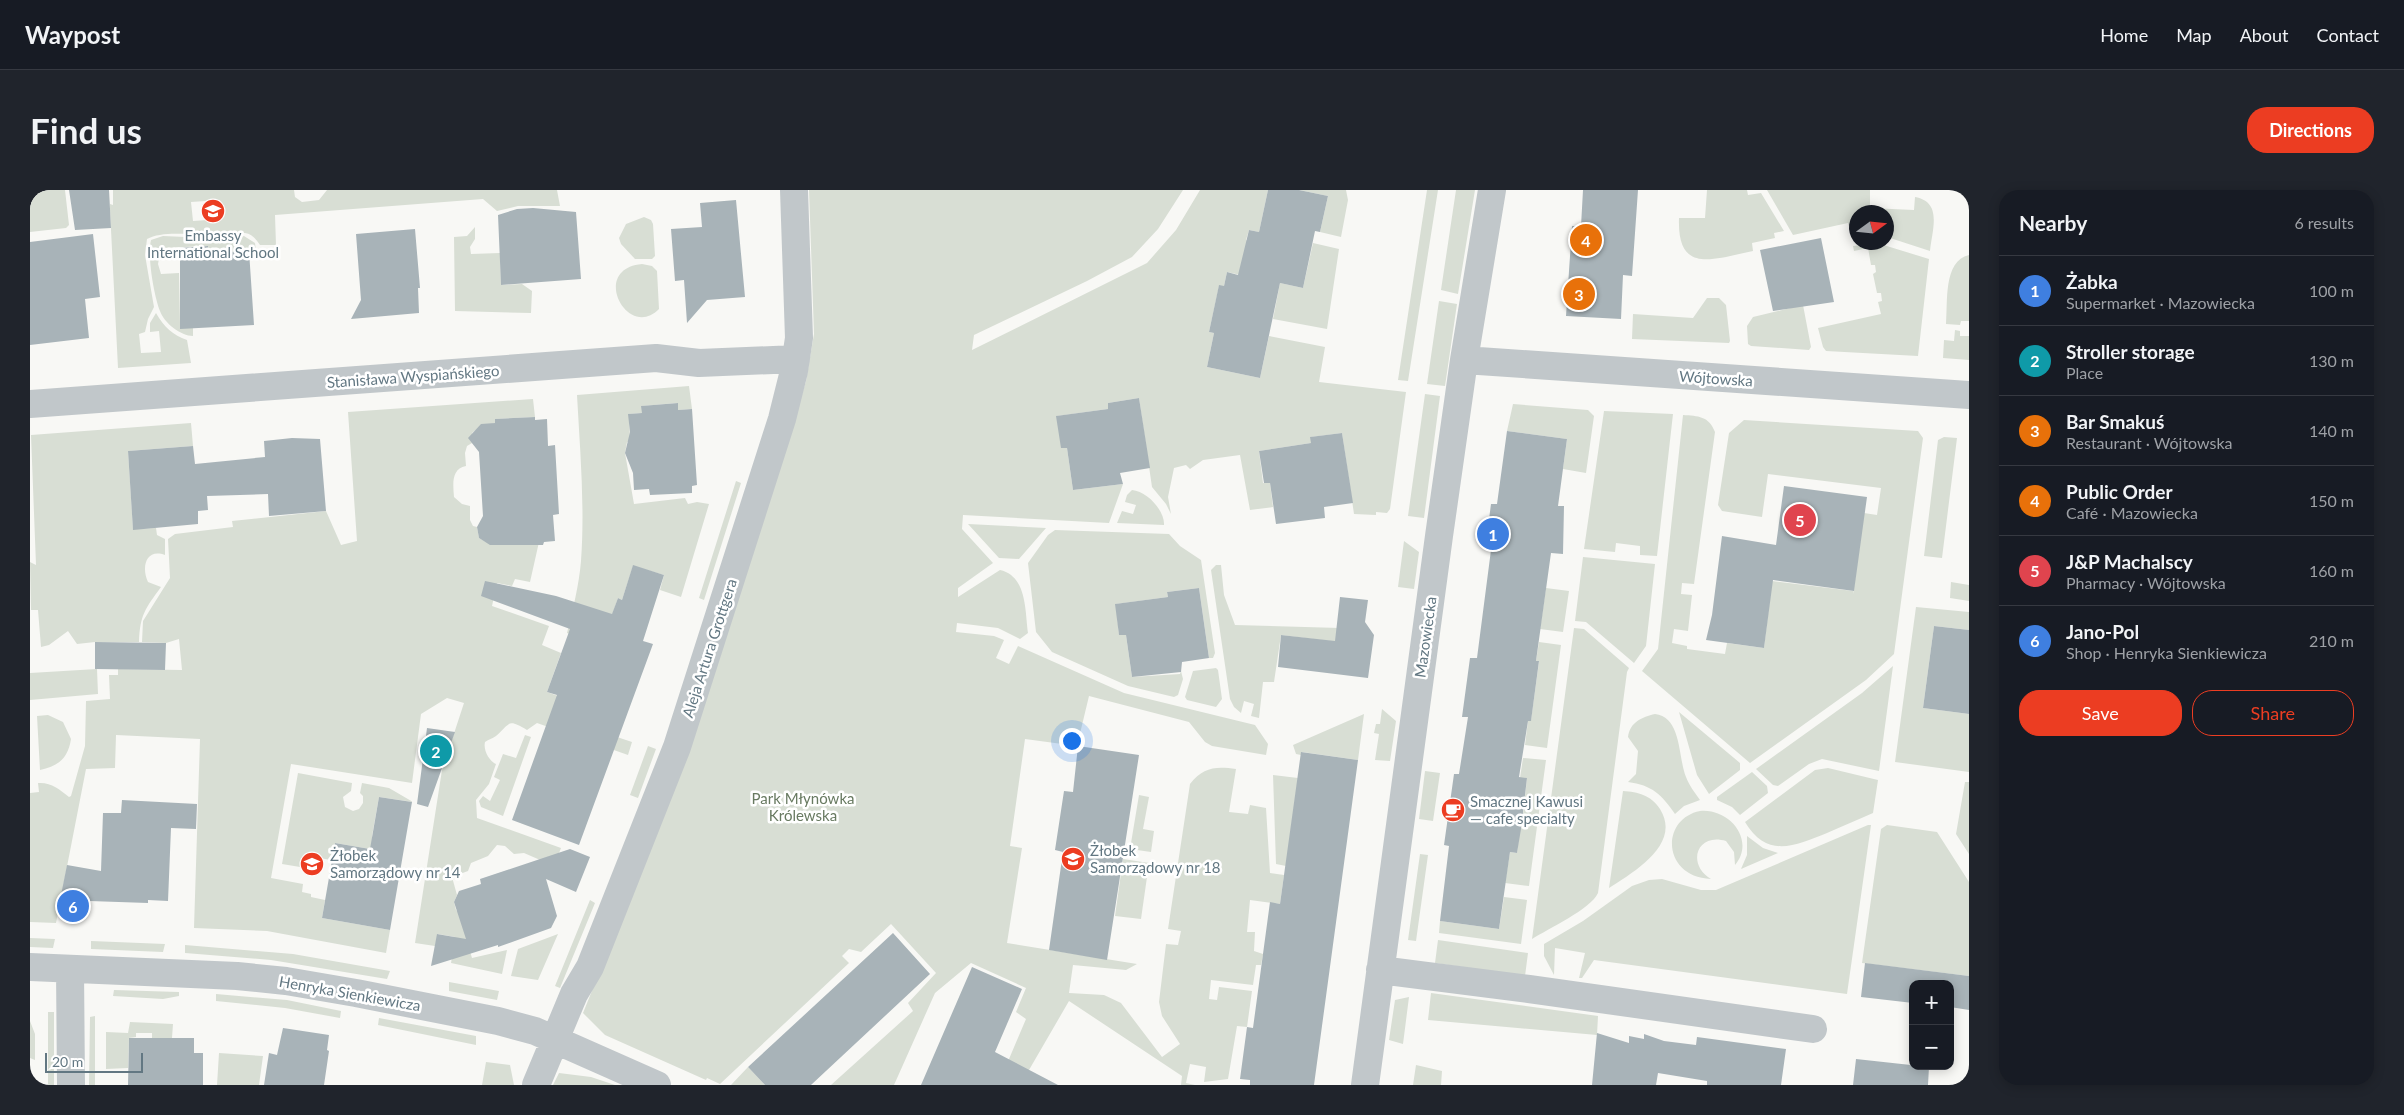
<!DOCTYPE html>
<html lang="en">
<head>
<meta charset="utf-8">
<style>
  :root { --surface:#171b24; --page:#20242c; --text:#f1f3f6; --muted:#9ea1a6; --line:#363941; --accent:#ec3d22 }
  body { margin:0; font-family:Lato,sans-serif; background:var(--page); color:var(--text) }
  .controls { position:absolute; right:15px; bottom:15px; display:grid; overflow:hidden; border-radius:10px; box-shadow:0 2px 12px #0003 }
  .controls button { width:45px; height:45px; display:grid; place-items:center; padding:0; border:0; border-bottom:1px solid var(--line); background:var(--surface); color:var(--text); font:25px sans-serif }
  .compass { position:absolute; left:1819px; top:15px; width:45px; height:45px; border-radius:50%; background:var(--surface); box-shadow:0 2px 12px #0003; rotate:75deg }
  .scale { position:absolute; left:15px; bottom:12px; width:98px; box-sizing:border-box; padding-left:5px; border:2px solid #627782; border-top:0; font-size:14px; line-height:18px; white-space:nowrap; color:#627782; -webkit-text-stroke:4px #fff; paint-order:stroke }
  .you { position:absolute; left:1041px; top:550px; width:18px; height:18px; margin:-12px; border:4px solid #fff; border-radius:50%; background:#1a73e8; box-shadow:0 0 0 8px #1a73e833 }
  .badge { display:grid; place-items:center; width:32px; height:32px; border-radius:50%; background:var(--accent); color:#fff; font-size:16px; font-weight:700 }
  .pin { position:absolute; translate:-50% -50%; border:2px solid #fff; box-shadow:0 1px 5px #0006 }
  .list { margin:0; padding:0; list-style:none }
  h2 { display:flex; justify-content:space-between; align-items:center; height:65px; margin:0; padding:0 20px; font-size:21px }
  h2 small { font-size:16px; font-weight:400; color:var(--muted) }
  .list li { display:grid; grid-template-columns:32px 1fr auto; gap:15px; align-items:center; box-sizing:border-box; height:70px; padding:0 20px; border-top:1px solid var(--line) }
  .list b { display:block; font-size:19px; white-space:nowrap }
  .list p { margin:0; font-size:16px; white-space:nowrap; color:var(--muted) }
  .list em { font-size:16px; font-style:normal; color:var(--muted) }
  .actions { display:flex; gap:10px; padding:15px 20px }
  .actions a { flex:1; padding:11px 0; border:1px solid var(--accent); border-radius:20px; text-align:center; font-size:18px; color:var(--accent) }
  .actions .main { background:var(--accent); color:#fff }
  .map { position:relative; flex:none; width:1939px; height:895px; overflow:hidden; border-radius:20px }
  header { display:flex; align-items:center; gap:30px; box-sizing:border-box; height:70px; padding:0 25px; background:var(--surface); border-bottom:1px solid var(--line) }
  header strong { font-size:24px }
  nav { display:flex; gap:28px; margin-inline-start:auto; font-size:18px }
  .intro { display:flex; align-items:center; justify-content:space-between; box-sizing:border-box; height:120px; padding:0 30px }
  h1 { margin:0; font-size:35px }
  .button { padding:12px 22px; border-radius:20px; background:var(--accent); color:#fff; font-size:18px; font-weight:700 }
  main { display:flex; gap:30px; padding:0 30px }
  aside { flex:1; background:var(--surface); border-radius:20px; box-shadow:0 2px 12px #0003 }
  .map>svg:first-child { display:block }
  .green { fill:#d8ded4; fill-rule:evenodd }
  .building { fill:#a8b3b8 }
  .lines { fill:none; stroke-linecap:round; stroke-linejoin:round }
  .street { stroke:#c1c7ca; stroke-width:28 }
  .labels { text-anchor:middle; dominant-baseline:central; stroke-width:5; stroke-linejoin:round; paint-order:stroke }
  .poi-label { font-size:15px; fill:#627782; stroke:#fff; text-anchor:start }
  .street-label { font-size:15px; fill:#627782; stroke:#fff }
  .park-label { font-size:15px; fill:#687a61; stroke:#fff }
</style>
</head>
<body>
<header>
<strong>Waypost</strong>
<nav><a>Home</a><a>Map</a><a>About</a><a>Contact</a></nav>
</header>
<div class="intro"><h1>Find us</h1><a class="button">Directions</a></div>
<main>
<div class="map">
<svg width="1939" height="895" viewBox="0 0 1939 895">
  <rect width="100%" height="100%" fill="#f8f8f5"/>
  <path class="green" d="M0 0H35L39 35 36 38 0 42Z
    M79 0 80 14 83 15V0H264L265 7 272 12 289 10 297 0H527L530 16H488L467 21 453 9 245 25 246 55H230C226 49 222 44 215 43 207 42 201 48 193 47 172 46 135 39 117 49L115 65 124 117 118 129 115 142 109 144 111 163 131 162 129 141 120 142V133L126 123C134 137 143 145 157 150L161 173 88 178ZM190 10 192 29 163 31 161 12Z
    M779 0H1153L1128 39 1102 67 1057 91 944 145 942 160 1117 73 1146 40 1170 0H1238L1229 42 1219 40 1216 50 1221 52 1215 86 1197 82 1194 96H1189L1179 142 1184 143 1177 177 1230 188 1239 146 1295 157 1289 192 1376 202 1360 319 1357 323 1346 322V325L1324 324 1312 243 1281 247V253L1229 261 1233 293H1240L1243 317 1220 320 1210 265 1173 270 1160 279 1156 275 1144 278 1138 307 1141 324 1136 314 1122 297 1109 208 1078 213V219L1027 226 1037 258 1043 300 1093 294 1079 333 933 325 932 339 963 373 928 398V407L970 380C997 386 995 421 998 443L990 449 968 438 927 433 926 442 964 446 974 450 966 468 979 474 988 456 1094 503 1225 535 1238 554 1236 565 1182 556 1175 552 1159 532 1059 506 1047 556 995 549 980 656 992 658 977 753 1107 774 1096 780 1043 775 1039 803 1074 805 1091 813 1132 867 1150 854 1132 826 1129 812 1136 754 1148 755 1151 741 1138 739 1160 594C1173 577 1186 576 1206 579L1199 622 1218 624 1220 615 1236 618 1240 683 1254 685 1250 714 1220 710 1217 742H1225L1224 761 1233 764 1231 775H1226L1223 795 1181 790 1179 809 1187 810 1189 797 1222 801 1217 837 1207 836 1198 889 1174 892 1176 877 1160 874 1156 893 1165 895H1151L1152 886 1039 811 999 880 968 895 996 829 986 822 996 798 941 773 905 803 864 895H801L883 821 878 813 906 783 861 734 831 762 819 759 812 766 819 773 690 894 677 888 676 890 575 845 553 823 630 632 747 286 776 191 784 144Z
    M1269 0H1316L1318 10 1311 47 1290 42 1298 6Z
    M1397 0H1408L1378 191 1368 190Z
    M1426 0H1445L1428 104 1411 100Z
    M1677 0H1717L1718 5 1731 3 1754 41 1744 43 1745 48 1722 53 1723 61C1683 69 1647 85 1649 28H1675Z
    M1737 0H1840V18L1884 20 1885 7C1913 12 1902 40 1900 61L1857 47 1856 22H1826V47L1822 48 1818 33 1763 45Z
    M614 27 621 30 623 34 625 66 622 69H605L591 54 589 48 596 34Z
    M445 37V49L440 57 441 64 470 63 471 95 492 94 502 101 501 123 425 121 424 47 437 46Z
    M133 46 178 48 193 52 214 46 225 53 226 61 178 63V56L131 58 128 74 131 84 149 83 150 133 151 135 163 137V146C151 146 134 133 130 121 124 106 117 65 121 50Z
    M1283 53 1309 59 1297 139 1243 129 1250 93 1273 98Z
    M1847 53 1899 69 1888 166 1796 161 1793 157 1788 138 1851 124 1848 112 1852 111 1851 103H1847L1843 84 1846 82 1845 75H1841L1838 58 1824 61 1823 56Z
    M1939 65V131H1931L1930 135 1916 134C1918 112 1913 71 1939 65Z
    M612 74 622 76 627 81 629 119C598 151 559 79 612 74Z
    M1677 108H1689L1696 115 1700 151 1699 153 1602 149 1603 124 1663 128Z
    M1409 111 1427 114 1415 196 1397 194Z
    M1773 115 1781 157 1779 160 1721 156 1718 154 1717 136 1723 127Z
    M1925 140 1930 141V146H1939V170L1913 168 1914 150 1924 151Z
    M659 196 662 219 648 220 647 213 612 216V223L599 224 600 251 597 252 595 263 604 314 655 308 658 314 667 312 679 314 651 407 630 400 634 385 603 376 592 410 588 408 580 431 600 465 537 443C543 419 549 395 551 371 555 316 550 260 547 205Z
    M1395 204 1410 206 1394 328 1378 326Z
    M503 209 505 227 465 229V233L448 238 442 243V253L437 256 435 263 436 276C421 279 423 294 424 307L432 314 440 316V330L443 336 447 337 449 348 456 352 462 353V355L509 352 500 392 485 389 482 396 467 393 462 416 519 436 512 455 531 463 517 502 539 510 566 540 602 552 598 565 507 533 497 540C478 529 481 532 466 546 462 549 459 549 455 552 453 560 459 571 466 574L459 594 446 610 447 628 531 658 524 676 494 663 484 664 475 656 467 655 458 666 441 673 438 681 422 687 427 705 424 712 426 720 433 725 442 754 425 751V747L408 744 405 756 385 753 412 580 434 513 417 508 391 524 382 593 261 574 241 688 273 694 272 702 281 704V707L295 710 292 728 360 740 356 763 237 741 164 738 170 549 86 545 85 578 56 579 26 733 0 732V603L9 602 8 593C21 592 29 599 39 607L41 606 55 556 56 511 80 509 79 485H88V479L152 480 149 449 136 453 112 452 113 431 140 388 138 349 145 344 203 337 202 331 296 321 311 355 327 351 318 222Z
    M1483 214 1558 220 1564 226 1556 283 1533 279 1537 249 1477 241Z
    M1574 221 1643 224 1627 366 1610 365V356L1586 353 1585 362 1554 359Z
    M1653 225C1668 226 1679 226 1685 242L1664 394 1652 393 1651 404 1662 405 1658 441 1644 439 1642 453 1657 456V459L1695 464 1697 453 1734 458 1742 391 1823 401V404L1834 323 1847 325 1851 298 1738 284 1732 327 1692 321 1688 315 1699 243 1714 230 1888 241 1893 248 1864 464 1836 490 1720 573 1612 481 1628 459Z
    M161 233 163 256 98 261 103 339 126 338 127 345 135 349V365C116 358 111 377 118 392L131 397C115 419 110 425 109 452H65L47 454 38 441 19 455 11 457 8 420H1L0 372 6 375 1 245Z
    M1914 247 1927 248 1912 368 1894 366 1908 250Z
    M706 291 711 293 674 410 669 408Z
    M1102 300C1117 301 1135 321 1134 335L1087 333 1092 321 1103 324 1106 315 1095 312 1097 305Z
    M938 334 1016 338 989 369 969 368Z
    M1025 340 1139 344 1150 356 1171 370 1185 463 1183 468H1179L1169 398 1137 402 1138 407 1086 414 1089 445H1096L1102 487 1150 484 1151 481 1153 489 1148 505 1144 507 1098 496 1022 462 1006 442 998 373 1018 345Z
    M1374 351 1389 362 1384 399 1368 397Z
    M1553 367 1625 374 1616 456 1604 473 1556 432 1545 431Z
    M1186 375H1191L1194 405 1205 435 1310 438 1308 452 1251 445 1244 492H1233L1229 528 1221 526 1224 514 1214 511 1211 523 1204 517 1200 509 1181 380Z
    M1921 392 1939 395V411L1920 408Z
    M1516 398 1539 401 1533 442 1510 439Z
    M1886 417 1939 422V440L1904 436 1893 518 1939 524V582L1865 572Z
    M1544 438 1554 439 1599 478 1597 482 1568 703C1561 719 1518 739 1502 749Z
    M1509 452 1531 455 1517 558 1495 555 1498 531 1501 530 1509 472 1506 471Z
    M1863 476 1849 581 1792 569 1779 574 1748 596 1743 595 1726 579 1832 503Z
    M1186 478 1188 480 1192 509 1186 517 1157 510 1155 507 1163 481Z
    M67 479 68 504 0 510V483Z
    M1352 519 1366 531 1360 571 1345 570 1349 544 1344 543 1346 534H1350Z
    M1649 522 1710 573V580L1679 604 1667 585Z
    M1334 524 1328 570 1272 562 1271 565 1266 564 1263 555Z
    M1625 524C1652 527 1648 568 1656 587 1659 595 1665 603 1670 610L1654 616 1645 624C1632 605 1622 595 1598 592L1606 584 1608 561 1598 547C1600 532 1612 527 1625 524Z
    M18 525 33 532 41 549C38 568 29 576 10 580L7 526Z
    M495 545 501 547 473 626 451 617 449 611 453 606 460 611 470 590 464 587 473 564 486 568Z
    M618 556 626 559 608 608 600 605Z
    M1493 568 1516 570 1499 696 1475 693 1480 662 1487 663 1490 638 1496 639 1498 627 1493 625 1497 588H1490Z
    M1798 578 1848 590 1843 623C1828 630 1812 636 1797 643 1765 656 1737 669 1715 632L1785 580Z
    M1395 581 1410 583 1403 631 1389 629Z
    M1722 582 1737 596 1738 603 1710 625 1702 617 1687 610V607Z
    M268 583 322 593 321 601 313 607 315 617 323 621 329 619 333 613V606L330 603 332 593 359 598 383 612 349 607 342 646 346 660 305 653 302 670 288 668 287 672 278 670 276 678 252 674Z
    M1243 585 1268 588 1256 676 1246 674Z
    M1935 592H1939V664L1926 644Z
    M1593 601C1608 602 1621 605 1630 619 1652 654 1604 682 1579 698Z
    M1109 605 1119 607 1113 639 1124 641 1121 662 1100 659Z
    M1670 621C1699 618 1726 650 1705 675L1704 662 1696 651C1667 642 1656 674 1681 689 1632 687 1630 629 1670 621Z
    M1838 635H1841L1817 804 1564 770 1552 788H1549L1555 763 1525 758 1524 785 1514 766V754L1553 731 1602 696 1619 690 1632 689 1671 700H1686Z
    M1857 635 1907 642 1939 692V786L1832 773 1851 639Z
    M1717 646 1733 658 1748 663 1711 679 1717 665Z
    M1390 664 1398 665 1386 751 1378 750Z
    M1093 669 1119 673 1111 729 1085 726Z
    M1474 707 1497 710 1491 754 1409 743 1410 731 1469 739Z
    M560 710 565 713 530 798 525 796Z
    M528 744 508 790 481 786 488 759Z
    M0 748 25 749 23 758 0 757Z
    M1408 750 1498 763 1495 786 1405 773Z
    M61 751 135 754 133 762 61 759Z
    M155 755 263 764 360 781 357 789 241 770 155 763Z
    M424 755 439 758 442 768 477 760 472 784 421 773Z
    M419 792 469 801 467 810 419 801Z
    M84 800 149 802V806L133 809 83 806Z
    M1401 803 1568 826 1567 845 1398 830Z
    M186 804 257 810 311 821 310 828 255 818 186 811Z
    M1379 807 1373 854 1359 850 1365 810Z
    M18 822H24V895H18Z
    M65 826V895H59L60 827Z
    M349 828 446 846V855L348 835Z
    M0 831 5 844V870L0 868Z
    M100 832 143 834 142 848H122V843H106V847L99 848 98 878 76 879V842L98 843Z
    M189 863 233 866 229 895H187Z
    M456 872 480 875 484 895H452Z
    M1386 875 1412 881 1411 895H1383Z
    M718 877 735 895H701Z
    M529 883 561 887 585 895H523Z"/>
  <path class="building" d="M39 0H79L81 38 45 40Z
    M1238 0H1269L1298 6 1290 42 1285 41 1273 98 1250 93 1230 188 1177 177 1184 143 1179 142 1189 95 1194 96 1197 82 1208 85 1219 40 1229 42Z
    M1553 0H1608L1602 86 1593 85 1591 129 1536 126 1542 36H1551Z
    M706 10 715 107 677 110 657 133 654 90 645 91 641 39 672 37 670 13Z
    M503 18 546 22 551 89 471 95 468 25 487 19Z
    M385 39 390 98H388L389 123 321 129 331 110 326 44Z
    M63 44 70 107 55 109 59 148 0 155V52Z
    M1791 48 1804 112 1743 121 1730 60Z
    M178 56V63L219 61 224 135 150 139V58Z
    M1109 208 1120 278 1090 283 1093 294 1043 300 1037 258H1031L1026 226 1078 219V213Z
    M648 213V220L662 219 667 295 662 296V303L620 305 619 299 604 300 603 283 595 263 600 242 598 224 612 223 611 216Z
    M505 227V230L517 229 518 256 525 255 529 324 523 325 525 351 514 352 513 355H460L449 348 447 337 453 326 449 262 438 248 451 234 465 233V229Z
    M1477 241 1537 249 1528 316H1534L1533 364 1521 363 1506 471H1509L1501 531H1498L1489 587 1497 588 1491 639 1487 663 1480 662 1469 739 1410 731 1419 656 1414 655 1424 584H1429L1438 527H1432L1440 468H1447L1461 360H1455L1461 314H1467Z
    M1312 243 1323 313 1294 317 1295 328 1246 334 1240 293H1234L1229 261 1281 253 1280 247Z
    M262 248 290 249 296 321 239 326 238 304 177 306 178 320 168 321V334L103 340 98 261 163 256 165 274 235 267 234 251Z
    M1754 296 1837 307 1824 401 1743 390 1734 458 1676 450 1682 425 1692 346 1746 355Z
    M603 375 634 385 613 451 623 454 549 655 482 630 527 505 517 502 540 439 451 406 455 391 526 406 582 424 588 408 592 410Z
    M1169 398 1179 468 1152 472 1151 482 1102 487 1096 445H1089L1085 414 1138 407 1137 402Z
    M1310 407 1338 410 1335 432 1344 445 1338 488 1248 477 1251 445 1305 451Z
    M1904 436 1939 440V524L1893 518Z
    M65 452 136 453 135 480 65 479Z
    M397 538 425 542 398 617 387 614Z
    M1048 556 1109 565 1077 770 1019 760 1033 662 1025 660 1034 601 1043 602Z
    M1271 562 1328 570 1284 895H1220V890L1210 889 1217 837 1223 838 1240 712 1250 714Z
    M349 607 382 612 360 740 292 728 305 653 340 659Z
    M92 610 167 614 166 639 141 638 138 711 118 710V713L30 710 37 675 71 681 73 623H91Z
    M540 659 560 667 546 702 516 689 527 726 521 738 468 757V755L401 776 407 744 436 749 424 712 429 701 451 694 450 689Z
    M863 743 900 784 781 895H735L718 877Z
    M1835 773 1939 786V820L1920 817V794H1883V813L1831 807Z
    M942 777 992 799 965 862 1028 895H891Z
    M253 838 299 845 297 860 299 861 294 895H234L239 863 247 865Z
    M1567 843 1599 853V846L1614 849V844L1634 851 1666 855 1667 847 1756 859 1751 895H1677V891L1628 883 1626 895H1562Z
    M99 848H164V863H173V895H98Z
    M1826 869 1899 877 1898 895H1823Z"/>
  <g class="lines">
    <path class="street" d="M1434 170 1939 205
      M0 214 626 168 669 173 766 169
      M0 777 207 786 256 791 326 803 468 831 505 841 627 895
      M40 779 41 895
      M1350 780 1499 799 1783 839
      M506 895 544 804 560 777 647 557 752 229 764 181 769 148 764 0
      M1335 895 1409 346 1434 170 1462 0"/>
  </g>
  <defs>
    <g id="school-disc" transform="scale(1.25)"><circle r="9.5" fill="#ec3d22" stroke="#fff"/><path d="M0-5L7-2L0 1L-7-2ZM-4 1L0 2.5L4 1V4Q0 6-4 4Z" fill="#fff"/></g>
    <g id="cafe-disc" transform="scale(1.25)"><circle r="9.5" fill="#ec3d22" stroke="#fff"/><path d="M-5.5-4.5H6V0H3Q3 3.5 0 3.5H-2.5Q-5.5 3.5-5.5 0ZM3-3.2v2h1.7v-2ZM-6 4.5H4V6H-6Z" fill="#fff"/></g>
  </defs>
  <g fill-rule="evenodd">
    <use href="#school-disc" x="183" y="21"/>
    <use href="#cafe-disc" x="1423" y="620"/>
    <use href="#school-disc" x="1043" y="669"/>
    <use href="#school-disc" x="282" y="674"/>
  </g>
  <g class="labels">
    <g class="poi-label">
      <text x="183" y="45" text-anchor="middle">Embassy<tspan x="183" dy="17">International School</tspan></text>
      <text x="1440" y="611">Smacznej Kawusi<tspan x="1440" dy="17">— cafe specialty</tspan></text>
      <text x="1060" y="660">Żłobek<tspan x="1060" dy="17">Samorządowy nr 18</tspan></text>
      <text x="300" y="665">Żłobek<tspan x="300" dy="17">Samorządowy nr 14</tspan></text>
    </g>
    <g class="street-label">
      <text transform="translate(383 186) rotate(-4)">Stanisława Wyspiańskiego</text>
      <text transform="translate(1686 188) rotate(4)">Wójtowska</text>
      <text transform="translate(1395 447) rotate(-82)">Mazowiecka</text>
      <text transform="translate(679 458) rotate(-72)">Aleja Artura Grottgera</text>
      <text transform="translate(320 803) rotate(10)">Henryka Sienkiewicza</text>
    </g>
    <g class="park-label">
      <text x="773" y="608">Park Młynówka<tspan x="773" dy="17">Królewska</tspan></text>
    </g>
  </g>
</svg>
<div class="controls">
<button>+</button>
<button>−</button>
</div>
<svg class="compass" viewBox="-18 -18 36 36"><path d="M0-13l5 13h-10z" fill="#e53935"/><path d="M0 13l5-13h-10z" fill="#9ea1a6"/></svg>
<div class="scale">20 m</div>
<div class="you"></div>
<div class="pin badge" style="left:1463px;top:344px;background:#3f7fe0">1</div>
<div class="pin badge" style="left:406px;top:561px;background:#0f9aa8">2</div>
<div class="pin badge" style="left:1549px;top:104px;background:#e8710a">3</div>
<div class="pin badge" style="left:1556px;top:50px;background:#e8710a">4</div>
<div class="pin badge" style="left:1770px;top:330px;background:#e0444e">5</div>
<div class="pin badge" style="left:43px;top:716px;background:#3f7fe0">6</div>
</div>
<aside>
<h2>Nearby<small>6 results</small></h2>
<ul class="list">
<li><span class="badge" style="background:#3f7fe0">1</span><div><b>Żabka</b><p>Supermarket · Mazowiecka</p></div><em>100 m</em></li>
<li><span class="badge" style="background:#0f9aa8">2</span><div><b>Stroller storage</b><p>Place</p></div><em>130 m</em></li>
<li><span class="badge" style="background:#e8710a">3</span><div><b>Bar Smakuś</b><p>Restaurant · Wójtowska</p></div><em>140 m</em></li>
<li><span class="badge" style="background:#e8710a">4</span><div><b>Public Order</b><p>Café · Mazowiecka</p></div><em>150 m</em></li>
<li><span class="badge" style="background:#e0444e">5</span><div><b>J&amp;P Machalscy</b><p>Pharmacy · Wójtowska</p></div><em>160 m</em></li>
<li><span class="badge" style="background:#3f7fe0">6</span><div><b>Jano-Pol</b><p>Shop · Henryka Sienkiewicza</p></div><em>210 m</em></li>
</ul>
<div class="actions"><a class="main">Save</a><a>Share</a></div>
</aside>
</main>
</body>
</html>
